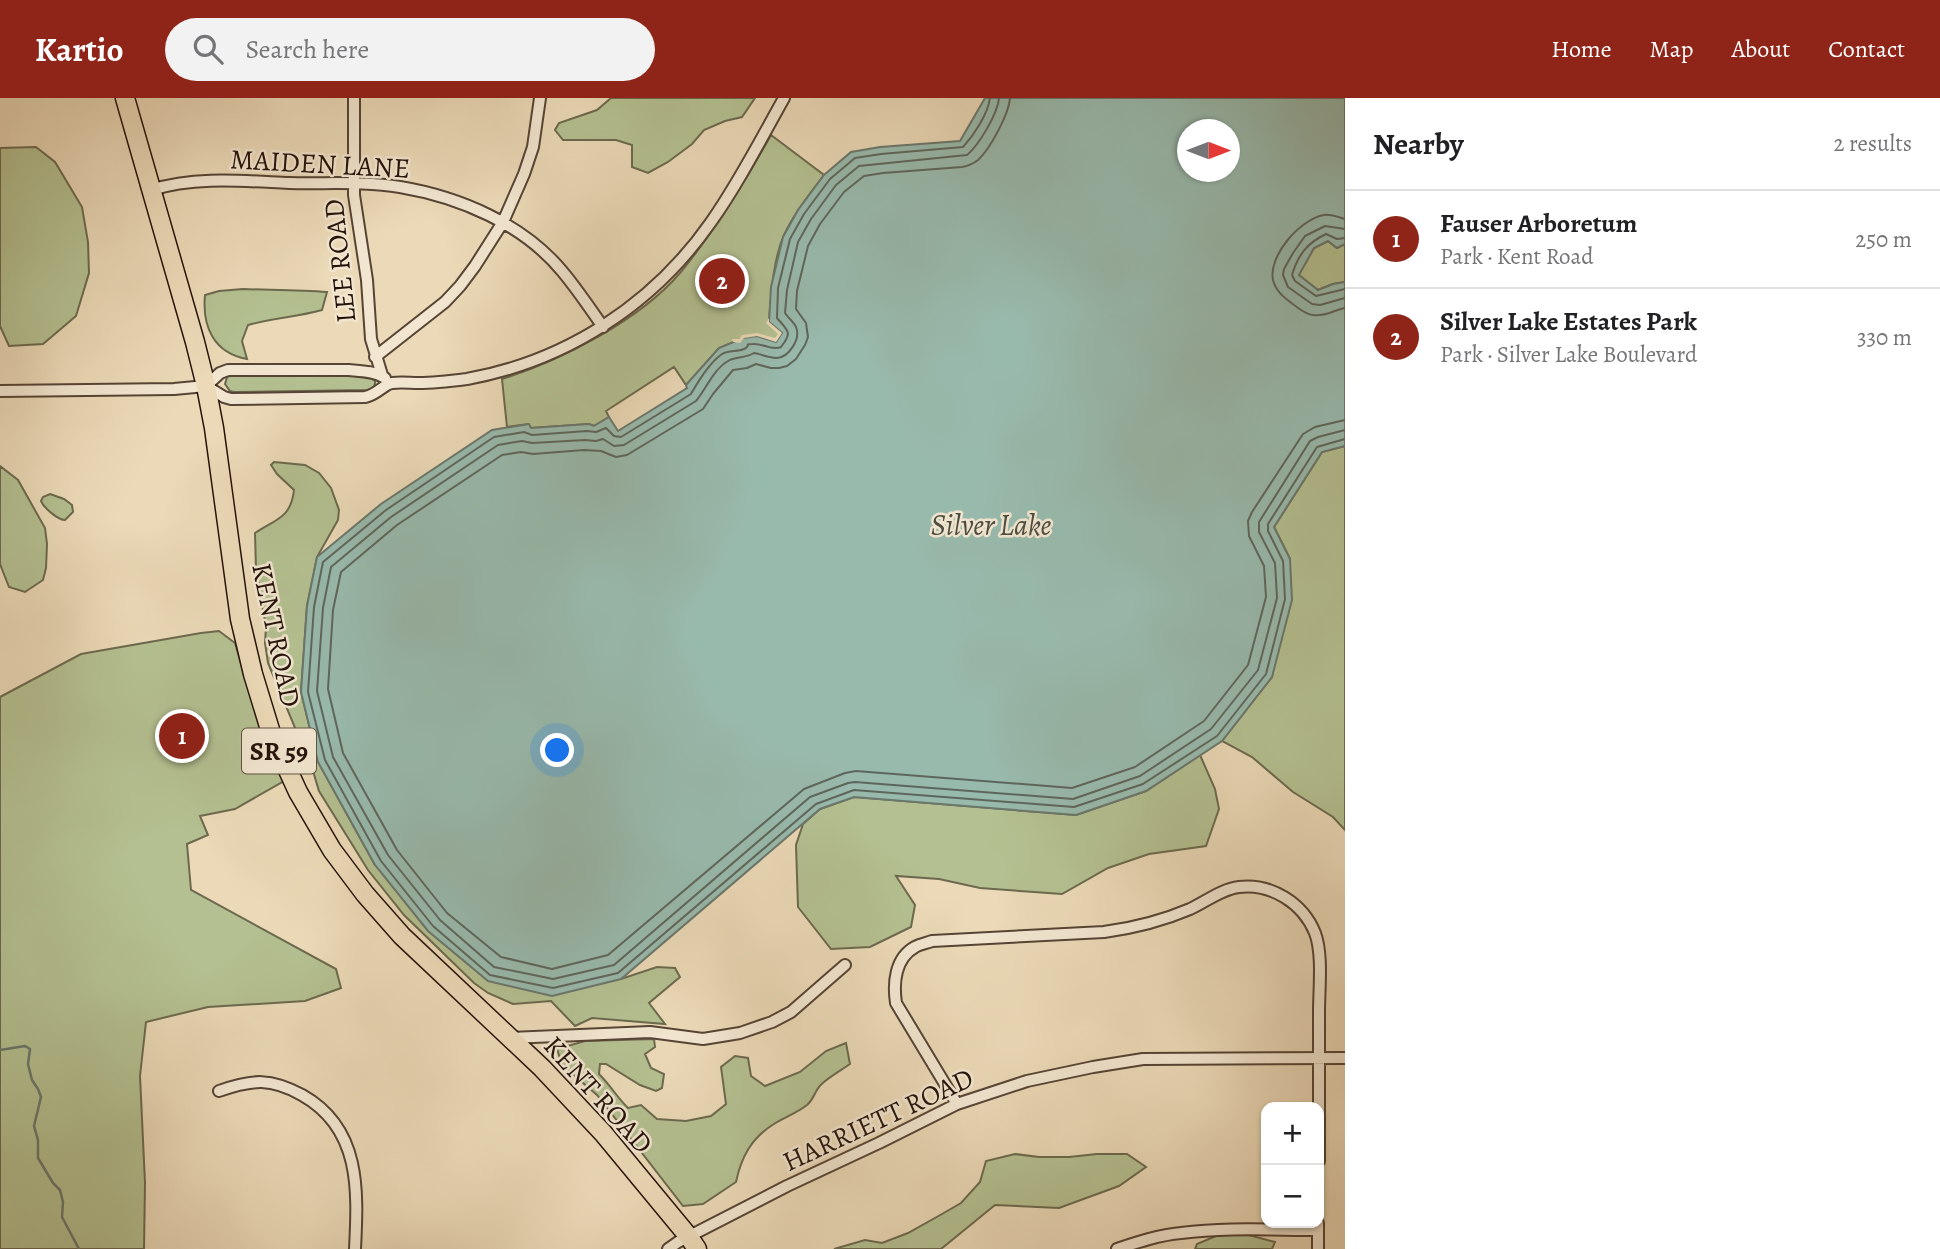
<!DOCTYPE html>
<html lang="en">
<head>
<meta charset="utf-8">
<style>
  :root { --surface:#fff; --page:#f2f2f2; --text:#202124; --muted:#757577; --line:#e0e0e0; --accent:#8f2418 }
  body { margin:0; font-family:Alegreya,serif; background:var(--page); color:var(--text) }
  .controls { position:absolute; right:21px; bottom:21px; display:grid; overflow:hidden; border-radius:14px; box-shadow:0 2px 5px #0004 }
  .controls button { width:63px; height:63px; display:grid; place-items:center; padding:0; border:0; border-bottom:2px solid var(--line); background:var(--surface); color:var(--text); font:35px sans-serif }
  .compass { position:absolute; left:1177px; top:21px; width:63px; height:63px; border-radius:50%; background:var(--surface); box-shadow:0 2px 5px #0004; rotate:90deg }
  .you { position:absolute; left:558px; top:653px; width:24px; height:24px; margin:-18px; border:5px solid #fff; border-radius:50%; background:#1a73e8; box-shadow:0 0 0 10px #1a73e833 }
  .badge { display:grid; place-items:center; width:46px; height:46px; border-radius:50%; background:var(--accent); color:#fff; font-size:23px; font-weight:700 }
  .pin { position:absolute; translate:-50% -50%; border:4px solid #fff; box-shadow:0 2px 7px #0006 }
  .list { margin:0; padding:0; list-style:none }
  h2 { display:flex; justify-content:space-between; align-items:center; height:91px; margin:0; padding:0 28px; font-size:30px }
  h2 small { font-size:23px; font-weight:400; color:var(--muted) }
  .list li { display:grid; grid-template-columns:46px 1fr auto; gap:21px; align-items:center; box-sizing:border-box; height:98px; padding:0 28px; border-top:2px solid var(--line) }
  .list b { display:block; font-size:26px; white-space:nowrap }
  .list p { margin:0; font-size:23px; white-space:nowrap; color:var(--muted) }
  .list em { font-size:23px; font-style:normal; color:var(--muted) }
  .icon { flex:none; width:38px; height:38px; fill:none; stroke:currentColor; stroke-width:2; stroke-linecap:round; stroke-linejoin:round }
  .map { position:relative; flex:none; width:1345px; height:1151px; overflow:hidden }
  header { display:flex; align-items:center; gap:42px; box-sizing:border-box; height:98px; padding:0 35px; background:var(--accent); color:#fff }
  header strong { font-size:33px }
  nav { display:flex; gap:38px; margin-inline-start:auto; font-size:24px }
  .search { width:490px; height:63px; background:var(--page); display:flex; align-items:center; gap:18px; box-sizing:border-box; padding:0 24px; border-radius:38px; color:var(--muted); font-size:26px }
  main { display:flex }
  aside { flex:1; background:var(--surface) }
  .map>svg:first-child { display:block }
  .green { fill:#b4c091; stroke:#6c694e; stroke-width:2 }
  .water { fill:#98baad; stroke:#6a776c; stroke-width:2; fill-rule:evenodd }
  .pier { fill:#ebd9b7 }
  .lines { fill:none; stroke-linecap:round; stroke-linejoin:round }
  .shore { stroke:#5e665c; stroke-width:2 }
  .stream { stroke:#6a776c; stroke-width:2.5 }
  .street-casing { stroke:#564435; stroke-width:14 }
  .primary-casing { stroke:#25120a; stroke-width:21 }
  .street { stroke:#f2e6d0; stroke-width:10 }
  .primary { stroke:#ebd9b7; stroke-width:18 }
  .labels { text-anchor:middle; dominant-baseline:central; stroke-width:5; stroke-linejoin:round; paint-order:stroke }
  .shield { fill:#f2e6d0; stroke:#625245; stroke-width:2 }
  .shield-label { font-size:26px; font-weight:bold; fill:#25120a }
  .street-label { font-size:28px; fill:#25120a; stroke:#f2e6d0 }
  .water-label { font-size:30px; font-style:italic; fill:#4d4d43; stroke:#f2e6d0 }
</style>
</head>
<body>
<header>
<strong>Kartio</strong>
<div class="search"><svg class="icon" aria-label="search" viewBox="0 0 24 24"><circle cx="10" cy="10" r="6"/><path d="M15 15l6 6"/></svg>Search here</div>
<nav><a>Home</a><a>Map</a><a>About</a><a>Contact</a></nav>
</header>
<main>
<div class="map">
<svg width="1345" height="1151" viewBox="0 0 1345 1151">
  <rect width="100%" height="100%" fill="#ebd9b7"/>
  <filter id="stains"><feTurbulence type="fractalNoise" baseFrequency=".00286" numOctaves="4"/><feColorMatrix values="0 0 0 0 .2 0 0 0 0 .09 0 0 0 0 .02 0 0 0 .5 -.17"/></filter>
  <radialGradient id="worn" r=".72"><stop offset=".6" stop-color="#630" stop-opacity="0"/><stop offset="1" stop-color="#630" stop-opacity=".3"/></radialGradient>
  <path class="green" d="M611 0H755L742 19 725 23 704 32 692 46 668 64 648 75 632 69V47L616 42H563L555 32 559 25 597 12Z
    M771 37 824 77C810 96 794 115 784 137 773 162 771 197 769 224L782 235 776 244 757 238 744 240 719 250 686 287 674 269 606 313 609 319 594 328 589 326 531 330 528 326 507 329 502 281C560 263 640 222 680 175 715 133 744 85 771 37Z
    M36 49 55 64 82 109 88 144 89 175 76 218 43 246 9 248 0 228V50Z
    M1328 143 1337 150 1345 146V184L1333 186 1318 192 1298 177 1314 150Z
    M243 191C271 192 299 192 327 194L322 212C297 219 273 220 248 227L242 243 247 261C214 255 202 229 205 197L219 193Z
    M370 276 373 278C377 285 375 291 367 292L234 294 230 293 225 286 227 279 231 277Z
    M1345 348V732L1333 719 1293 694 1252 659 1222 643 1272 579 1290 461 1274 429 1322 354Z
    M274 364 305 367 319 375 331 390 339 412 338 422 317 459 307 508 301 594 318 664 375 767 621 881 657 869 675 870 680 879 649 905 665 926 592 920 575 928 551 903 513 906 488 895 474 885 404 817 368 772 319 693 313 673 268 565 265 545 266 529 256 472 255 435C276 421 291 420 294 392L277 376 271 367Z
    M0 368 18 382 45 430 47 446 46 470 43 482 25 494 9 489 0 466Z
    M50 396 64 401 72 407 73 414 65 422C58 422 44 410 41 403L43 399Z
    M219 533 235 545 245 579 284 683 235 711 200 718 208 737 187 746 191 792 336 871 341 890 305 903 208 909 146 924 140 978 145 1085 144 1151H0V599L81 556 201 535Z
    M1200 657 1215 691 1219 711 1206 748 1149 756 1108 770 1062 796 980 790 939 781 896 778 915 807 911 829 870 849 831 851 798 809 796 747 803 726 820 711 854 699 1076 717 1146 693Z
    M654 941 655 949 645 956 651 970 664 976 662 990 656 993 640 987 606 966H600L599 976C610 987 617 999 628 1010L641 1007 657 1021 686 1023 711 1018 726 1006 721 969 735 958 748 960 751 978 765 988 800 974 826 953 846 945 850 966C842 972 825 981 819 989 814 995 814 1001 807 1007 797 1015 785 1019 774 1026 751 1040 741 1060 736 1084L703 1106 683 1108 597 997 562 967 557 951 585 943Z
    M1015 1056 1039 1059H1069L1097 1056H1127L1146 1069 1119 1088 1059 1110 995 1107 941 1151H834L865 1142 882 1145 908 1135 942 1116 961 1105 980 1084 986 1063Z
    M1245 1136 1275 1144 1272 1151H1195L1197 1146 1216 1138Z"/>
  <path class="water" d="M985 0H1345V146L1337 150 1328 143 1314 150 1299 177 1318 192 1333 186 1345 184V348L1322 354 1274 429 1290 461 1292 502 1272 579 1222 643 1146 693 1076 717 854 699 820 711 621 881 552 898 488 883 428 833 375 767 318 664 301 594 307 508 317 459 381 406 492 332 529 326 531 330 589 326 594 328 609 319 618 333 687 290 686 287 719 250 743 240 757 238 776 244 782 235 769 224 771 189 783 139 798 112 824 77 851 54 880 49 960 43ZM1188 32H1230V74H1188Z"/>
  <path class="pier" d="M769 220V224L782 235 776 244 757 238 744 240 740 245 733 244 732 241H739L742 237 757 235 775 240 778 236 766 225Z"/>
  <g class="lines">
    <path class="shore" d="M990 0C988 16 974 37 963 49L881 56 855 60 830 81 804 116 790 141 778 190 777 220C788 233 793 234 781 249 771 253 763 245 753 246 743 246 752 247 744 251 737 254 729 252 722 256 709 265 698 284 691 296L621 339 614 338 606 330 596 334 587 333 532 337 524 334 494 339 386 412 323 464 314 509 308 594 325 662 381 763 433 828 490 877 553 890 618 875 816 706 854 692 1074 709 1143 686 1217 638 1266 576 1285 501 1283 463 1268 433V426L1317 349 1345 341
      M999 0C998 15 979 47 967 57L859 68 836 87 811 121 798 144 787 192 785 215C788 220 794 224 796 229 801 241 789 259 777 260 769 260 761 256 754 255 744 261 735 258 728 263 713 272 706 291 696 303L624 347 614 348 603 341 596 343 585 342 532 345 522 343 498 347 391 419 331 469 323 510 317 593 333 659 388 757 440 822 494 869 553 881 614 867 810 699 848 685 855 684 1073 701 1140 678 1211 631 1258 572 1277 500 1275 465 1259 434V424L1310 343 1318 339 1345 332
      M1010 0C1009 16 990 51 978 62 973 66 968 68 962 69L883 75 864 78 844 94 820 126 808 148 797 193 796 211 806 225 808 239 805 247 796 261 787 268 779 270H771L756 266 747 270 733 272 713 296 703 311 627 357 616 359 601 353 584 352 533 356 521 354 502 357 397 427 341 474 333 512 328 591 343 655 397 752 447 815 501 859 552 871 608 857 804 691 845 675 856 673 1072 690 1135 669 1204 623 1248 567 1266 499 1264 468 1249 438 1248 423 1252 414 1303 336 1315 329 1345 322
      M1345 121C1338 119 1331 116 1324 117 1300 121 1268 158 1273 182 1276 194 1285 200 1294 207 1300 211 1305 216 1313 217 1325 219 1334 212 1345 210
      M1345 131 1325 128 1305 138 1293 155 1284 171 1283 177 1288 189 1312 206 1320 207 1345 200
      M1345 140 1337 141 1326 136C1307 145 1298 157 1292 177L1295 183 1316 198 1345 191"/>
    <path class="stream" d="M0 952 25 948 30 951 28 966 32 982 38 991 41 999 34 1028 38 1042V1060L53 1085 60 1092 63 1104 62 1119 79 1151"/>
    <g class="street-casing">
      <path id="street" d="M354 0V97L367 182 371 241 382 277
        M151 92C195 78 244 83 289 85 325 86 364 83 400 89 460 99 523 126 562 173 577 191 590 210 603 229
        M375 259 445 204 460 188 475 168 503 124 524 76 533 49 540 0
        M206 288 224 299 231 301 365 299C377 297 384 286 392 285 401 284 410 285 419 285 435 285 451 283 467 281 566 263 653 207 711 124 738 86 761 41 784 0
        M206 288 220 275 228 272H349C360 273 375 273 385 280
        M0 293 174 291 206 288
        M510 940 650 934 703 941 740 935 772 924 791 914 845 867
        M219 993C253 981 271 980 302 997 361 1030 358 1092 355 1151
        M957 1006 896 905C893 885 895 860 915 849 920 846 927 845 932 843L1104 834C1134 830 1162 823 1190 811 1205 804 1222 791 1239 789 1271 785 1303 805 1315 835 1323 856 1319 891 1319 914 1319 963 1319 1013 1319 1063
        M1318 1125V1151
        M668 1151 678 1144 787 1088 879 1045 957 1006 1027 983 1093 969 1143 961 1345 960
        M1117 1151C1138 1144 1159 1137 1181 1135 1226 1129 1273 1132 1318 1132"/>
    </g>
    <g class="primary-casing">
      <path id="primary" d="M125 0 195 244 206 288 214 330 240 521 253 576 271 635 298 694 332 752 365 796 402 838 542 970 603 1035 689 1139 697 1151"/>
    </g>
    <use href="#street" class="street"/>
    <use href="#primary" class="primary"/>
  </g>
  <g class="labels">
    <rect class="shield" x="242" y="630.5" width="74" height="45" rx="5"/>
    <g class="shield-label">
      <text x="279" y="653">SR 59</text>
    </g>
    <g class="street-label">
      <text transform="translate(320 66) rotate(3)">MAIDEN LANE</text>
      <text transform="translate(340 163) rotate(-96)">LEE ROAD</text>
      <text transform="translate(276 537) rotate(78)">KENT ROAD</text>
      <text transform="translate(598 997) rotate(48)">KENT ROAD</text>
      <text transform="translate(878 1022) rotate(-25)">HARRIETT ROAD</text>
    </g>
    <g class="water-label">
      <text x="991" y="427">Silver Lake</text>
    </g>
  </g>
  <rect width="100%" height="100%" filter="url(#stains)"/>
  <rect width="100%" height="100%" fill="url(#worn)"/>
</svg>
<div class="controls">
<button>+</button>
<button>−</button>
</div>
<svg class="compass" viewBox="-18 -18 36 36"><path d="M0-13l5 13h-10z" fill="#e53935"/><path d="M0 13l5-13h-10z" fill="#757577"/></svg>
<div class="you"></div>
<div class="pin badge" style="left:182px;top:638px">1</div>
<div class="pin badge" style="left:722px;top:183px">2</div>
</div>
<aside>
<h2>Nearby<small>2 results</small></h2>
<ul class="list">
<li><span class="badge">1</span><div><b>Fauser Arboretum</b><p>Park · Kent Road</p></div><em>250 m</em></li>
<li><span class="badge">2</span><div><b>Silver Lake Estates Park</b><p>Park · Silver Lake Boulevard</p></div><em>330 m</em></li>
</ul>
</aside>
</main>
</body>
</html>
